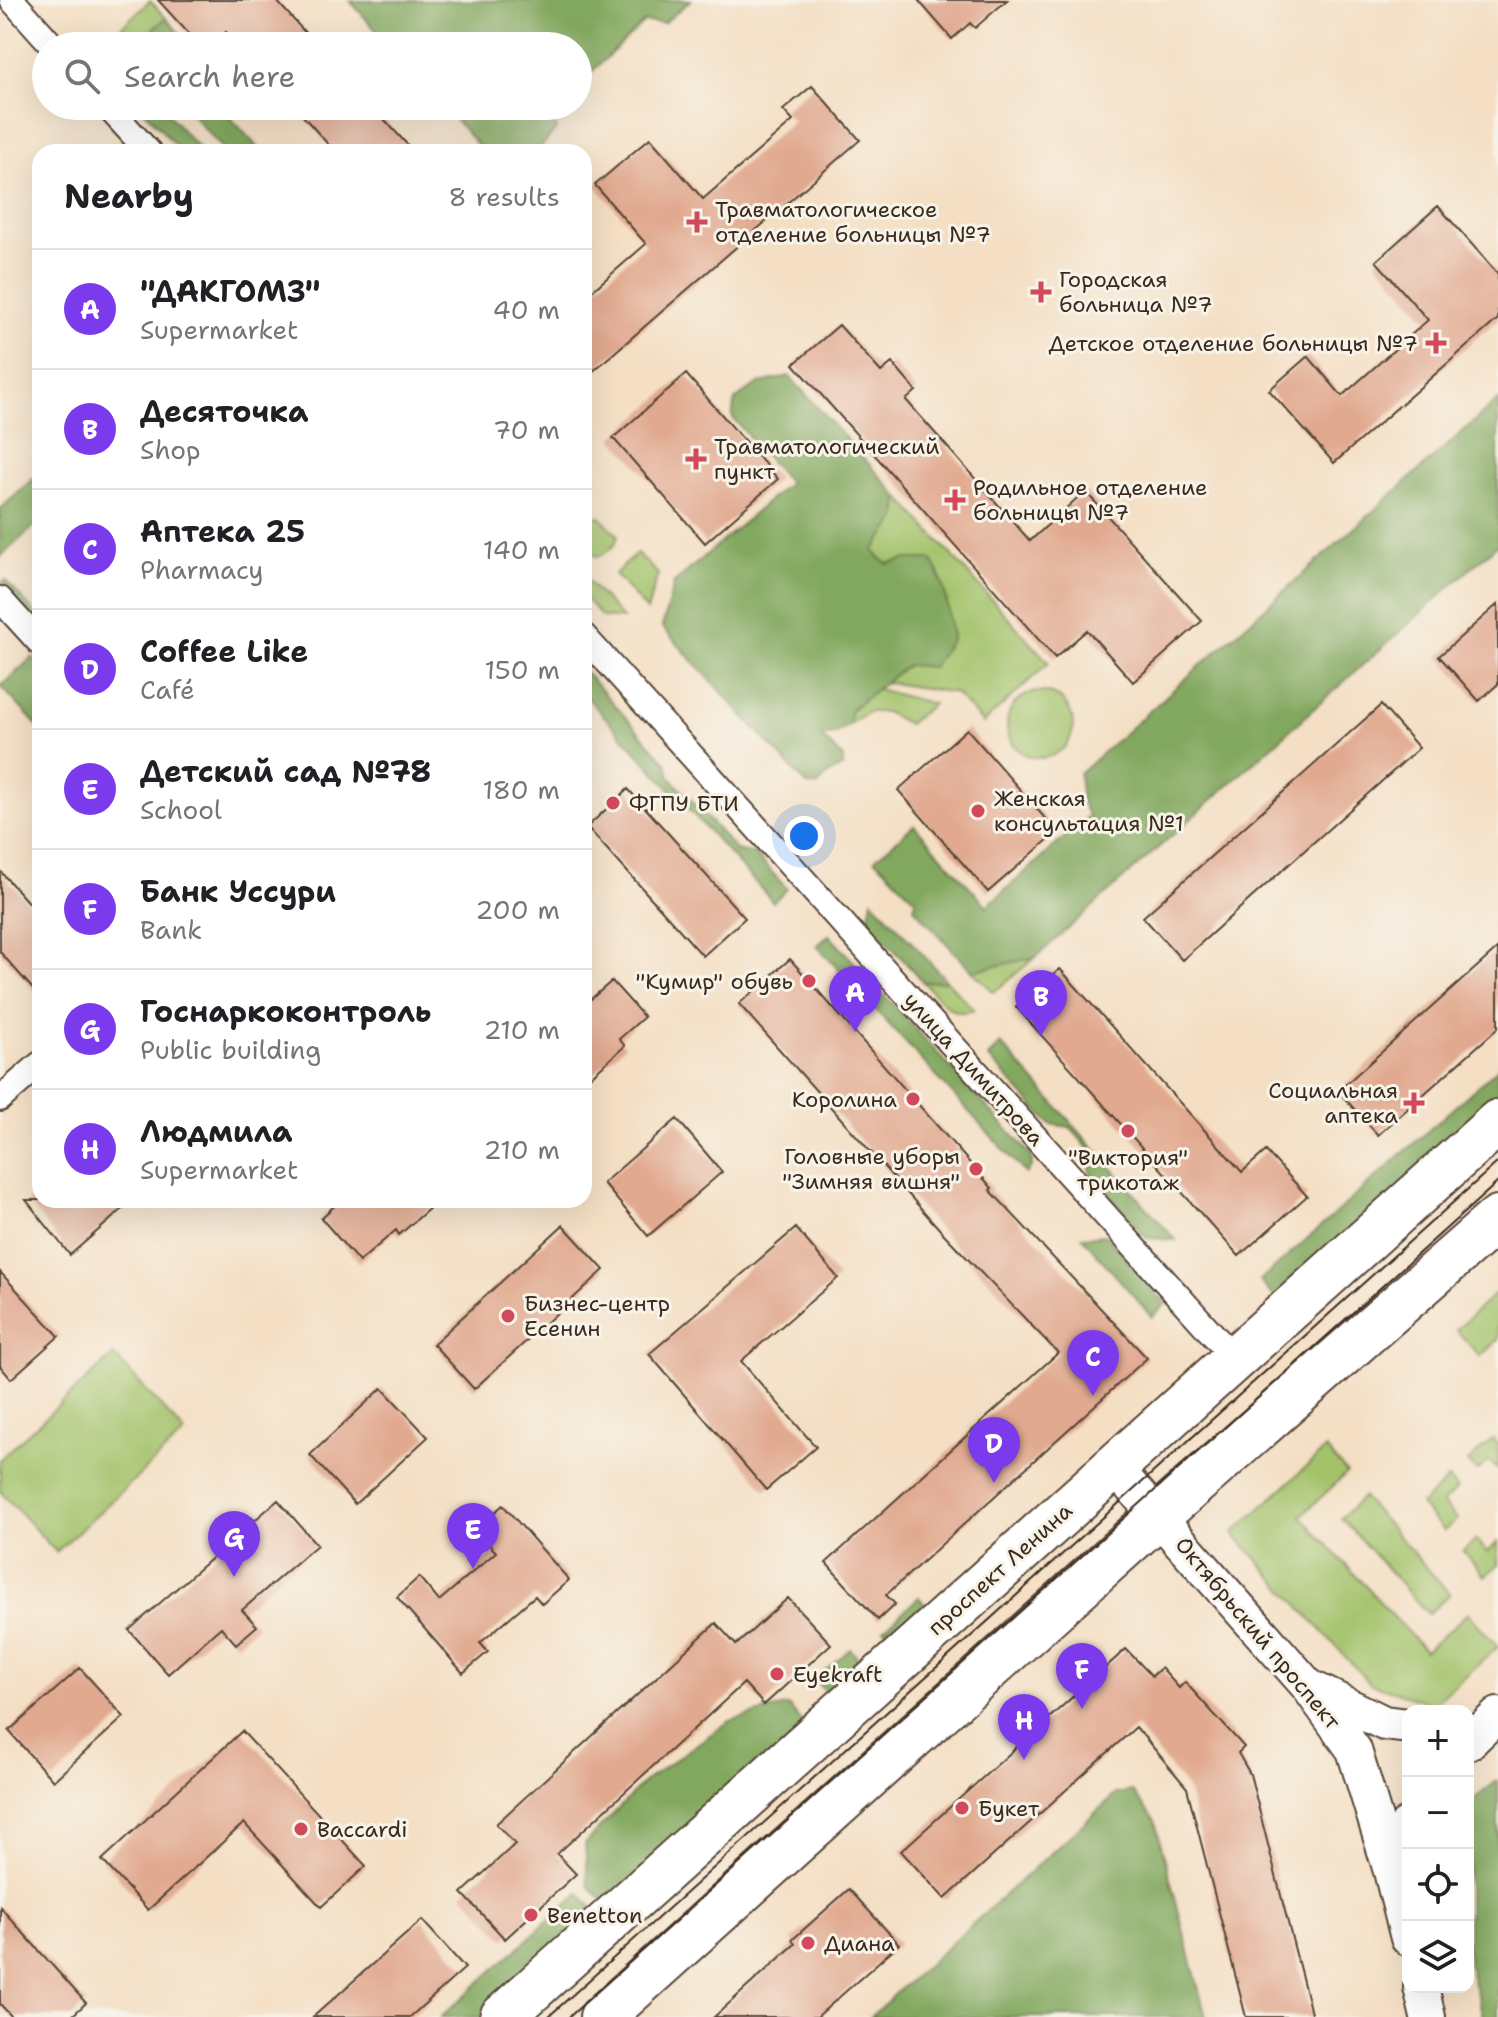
<!DOCTYPE html>
<html lang="en">
<head>
<meta charset="utf-8">
<style>
  :root { --surface:#fff; --page:#f2f2f2; --text:#202124; --muted:#757577; --line:#e0e0e0; --accent:#7c3aed }
  body { margin:0; font-family:"Shantell Sans",sans-serif; background:var(--page); color:var(--text) }
  .controls { position:absolute; right:24px; bottom:24px; display:grid; overflow:hidden; border-radius:16px; box-shadow:0 8px 32px #0002 }
  .controls button { width:72px; height:72px; display:grid; place-items:center; padding:0; border:0; border-bottom:2px solid var(--line); background:var(--surface); color:var(--text); font:40px sans-serif }
  .you { position:absolute; left:804px; top:836px; width:28px; height:28px; margin:-20px; border:6px solid #fff; border-radius:50%; background:#1a73e8; box-shadow:0 0 0 12px #1a73e833 }
  .badge { display:grid; place-items:center; width:52px; height:52px; border-radius:50%; background:var(--accent); color:#fff; font-size:26px; font-weight:700 }
  .pin { position:absolute; translate:-50% -66px; filter:drop-shadow(0 2px 4px #0008) }
  .pin::after { content:''; position:absolute; top:42px; width:28px; height:24px; background:inherit; clip-path:polygon(0 0,100% 0,50% 100%) }
  .list { margin:0; padding:0; list-style:none }
  h2 { display:flex; justify-content:space-between; align-items:center; height:104px; margin:0; padding:0 32px; font-size:34px }
  h2 small { font-size:26px; font-weight:400; color:var(--muted) }
  .list li { display:grid; grid-template-columns:52px 1fr auto; gap:24px; align-items:center; box-sizing:border-box; height:120px; padding:0 32px; border-top:2px solid var(--line) }
  .list b { display:block; font-size:30px; white-space:nowrap }
  .list p { margin:0; font-size:26px; white-space:nowrap; color:var(--muted) }
  .list em { font-size:26px; font-style:normal; color:var(--muted) }
  .icon { flex:none; width:44px; height:44px; fill:none; stroke:currentColor; stroke-width:2; stroke-linecap:round; stroke-linejoin:round }
  .map { position:relative; flex:none; width:1498px; height:2017px; overflow:hidden }
  .search { position:absolute; background:var(--surface); box-shadow:0 8px 32px #0002; left:32px; top:32px; width:560px; height:88px; display:flex; align-items:center; gap:20px; box-sizing:border-box; padding:0 28px; border-radius:44px; color:var(--muted); font-size:30px }
  .panel { position:absolute; background:var(--surface); box-shadow:0 8px 32px #0002; left:32px; top:144px; width:560px; height:1064px; border-radius:24px }
  .map>svg:first-child { display:block }
  .green { fill:#a3c26a; stroke:#6f7644; stroke-width:2 }
  .forest { fill:#82a85e; stroke:#5e693e; stroke-width:2 }
  .building { fill:#e1a98f }
  .lines { fill:none; stroke-linecap:round; stroke-linejoin:round }
  .street-casing { stroke:#574537; stroke-width:28 }
  .secondary-casing { stroke:#574537; stroke-width:38 }
  .highway-casing { stroke:#574537; stroke-width:48 }
  .street { stroke:#fff; stroke-width:24 }
  .secondary { stroke:#fff; stroke-width:34 }
  .highway { stroke:#fff; stroke-width:44 }
  .tram { stroke:#3b2a1e; stroke-width:2 }
  .poi-dot { fill:#d1495b; stroke:#f7f3e8; stroke-width:3 }
  .labels { text-anchor:middle; dominant-baseline:central; stroke-width:6; stroke-linejoin:round; paint-order:stroke }
  .poi-label { font-size:22px; fill:#3b2a1e; stroke:#f7f3e8; text-anchor:start }
  .street-label { font-size:22px; fill:#3b2a1e; stroke:#f7f3e8 }
</style>
</head>
<body>
<div class="map">
<svg width="1498" height="2017" viewBox="0 0 1498 2017">
  <rect width="100%" height="100%" fill="#f7f3e8"/>
  <filter id="ink" filterUnits="userSpaceOnUse"><feTurbulence type="fractalNoise" baseFrequency=".0125" numOctaves="2"/><feDisplacementMap in="SourceGraphic" scale="16" xChannelSelector="R" yChannelSelector="G"/><feConvolveMatrix kernelMatrix="1 2 1 2 8 2 1 2 1" color-interpolation-filters="sRGB"/></filter>
  <filter id="wash" filterUnits="userSpaceOnUse"><feTurbulence type="fractalNoise" baseFrequency=".006" numOctaves="4" result="noise"/><feDisplacementMap in="SourceGraphic" scale="32" xChannelSelector="R" yChannelSelector="G"/><feGaussianBlur stdDeviation="1.8" result="paint"/><feColorMatrix in="noise" values="0 0 0 0 0 0 0 0 0 0 0 0 0 0 0 0 0 1.4 0 .05"/><feComposite in="paint" operator="in"/></filter>
  <g filter="url(#wash)">
    <rect width="100%" height="100%" fill="#f4dfc4"/>
    <path class="green" d="M150 1 166 18 134 46H130L117 31Z
      M899 497 1049 663 983 723 955 693 885 682 907 665 952 638 947 602 939 571 908 559 887 564 873 551 897 518Z
      M599 516 618 535C616 547 608 552 597 557L584 543V519Z
      M637 553 658 574 647 611 615 574Z
      M584 577 623 619 602 617 584 597Z
      M877 689 933 704 908 724 885 712H868L850 724V711Z
      M1007 725a33 33 0 1 1 66 0a33 33 0 1 1-66 0Z
      M1036 957 994 992 972 971Z
      M947 981 974 1010C952 1020 937 996 923 982Z
      M1498 1291V1340L1480 1356 1456 1330Z
      M114 1355 185 1433 56 1552 0 1491V1459Z
      M1493 1439 1498 1445V1470L1489 1461 1477 1471 1468 1462Z
      M1326 1449 1347 1473 1301 1516 1425 1651 1468 1613 1498 1647 1434 1704 1370 1684 1233 1533Z
      M1448 1479 1457 1489 1442 1503 1457 1519 1444 1531 1420 1505Z
      M1363 1497 1450 1594 1428 1614 1341 1518Z
      M1476 1540 1487 1552 1498 1542V1565L1485 1576 1463 1551Z"/>
    <path class="forest" d="M691 0 664 23 644 22 578 85V46H390L350 1Z
      M166 18 191 46H134Z
      M140 106H161L202 152H181Z
      M184 106H220L262 152H226Z
      M443 106H556L549 113 557 128 541 147 506 152H484Z
      M789 376 899 497 897 518 873 551 887 564 908 559H931C946 582 948 611 952 638L933 667 907 665 850 710V724L836 733 822 737 843 758V766L829 774 817 786 807 785 662 627 674 583 789 483 732 417 735 400 757 384Z
      M1498 400V544L1036 957 972 971 914 908 916 900 875 859 914 825 987 906 1089 816 1082 803 1079 774Z
      M40 473V521L0 557V509Z
      M5 580 40 618V623L33 630 0 594V585Z
      M33 657 40 665V729L1 686Z
      M584 671 667 763 670 777 736 850 755 854 787 889 773 902 584 694Z
      M872 899 947 981 923 982 868 921Z
      M829 935 1031 1155 1032 1165 1026 1174 817 946Z
      M1001 1044 1176 1240 1147 1238 1090 1173 1092 1153 1070 1127 1050 1124 988 1057Z
      M1498 1068V1104L1278 1301 1260 1281Z
      M1105 1235 1166 1304 1152 1317 1082 1237Z
      M919 1597 933 1616 893 1638 884 1629Z
      M850 1649 868 1669 833 1700 815 1680Z
      M785 1706H788L806 1726 607 1905 588 1885 585 1843 645 1781 730 1721Z
      M1498 1780V2017H1483L1468 1962V1804Z
      M1132 1791 1155 1821 1206 2017H870L1116 1794Z
      M579 1893 597 1913 481 2017H441Z"/>
    <g id="blocks">
      <path class="building" d="M158 0H276L317 46H239L226 32 210 46H200Z
        M918 0H1007L975 28 970 23 952 39Z
        M812 86 860 140 584 379V298L646 244 595 185 650 138 703 199 793 121 783 110Z
        M294 106H372L414 152H335Z
        M1438 206 1498 274V319L1334 463 1269 390 1308 356 1342 396 1428 320 1376 261Z
        M839 325 881 372 892 363 916 391 906 400 1030 541 1085 491 1202 621 1133 682 1087 630 1055 658 794 364Z
        M686 374 778 479 705 543 613 438Z
        M1498 604V684L1479 701 1439 656Z
        M1381 705 1419 748 1182 960 1143 917Z
        M967 729 1057 832 988 892 898 790Z
        M628 789 745 918 703 956 587 827Z
        M0 871 40 916V997L0 952Z
        M1498 948V1028L1378 1135 1338 1091Z
        M790 959 992 1188 990 1190 1147 1358 886 1595 895 1604 878 1620 826 1563 1058 1353 942 1232 739 1004Z
        M1060 969 1242 1172 1266 1151 1307 1196 1239 1256 1016 1007Z
        M612 981 644 1017 619 1039 625 1046 584 1082V1005Z
        M677 1119 722 1172 648 1236 603 1183Z
        M26 1200H133L70 1255Z
        M341 1200H439L399 1235 396 1230 359 1262 321 1218Z
        M563 1225 604 1270 474 1389 433 1344Z
        M796 1228 838 1278 741 1361 816 1447 766 1490 649 1354Z
        M0 1272 59 1336 11 1379 0 1366Z
        M382 1388 428 1437 355 1504 310 1455Z
        M278 1500 317 1545 242 1610 257 1626 236 1644 221 1627 168 1674 129 1630Z
        M503 1505 569 1580 542 1604 535 1596 480 1643 488 1652 463 1673 397 1597 419 1577 439 1601 496 1552 475 1529Z
        M788 1598 831 1644 764 1705 744 1683 557 1854 576 1874 505 1939 462 1893 515 1844 496 1824 716 1623 736 1645Z
        M1126 1649 1152 1676 1161 1668 1179 1688 1185 1682 1244 1747 1238 1753 1250 1774 1312 2017H1246L1187 1788 1136 1727 945 1899 901 1851Z
        M80 1668 124 1717 53 1781 9 1731Z
        M242 1731 366 1866 321 1907 244 1823 148 1910 102 1860Z
        M849 1889 899 1944 817 2017H714L795 1944 792 1940Z
        M0 1907 86 2003 71 2017H12L0 2004Z
        M422 1920 465 1968 410 2017H313Z"/>
    </g>
  </g>
  <g filter="url(#ink)">
    <use href="#blocks" fill-opacity="0" stroke="#574537" stroke-width="2"/>
    <g class="lines">
      <g class="street-casing">
        <path id="street" d="M12 0 53 46
          M107 106 149 152
          M0 599 40 643
          M584 636 1235 1359
          M0 1099 40 1064"/>
      </g>
      <g class="secondary-casing">
        <path id="secondary" d="M1114 1467 1308 1686 1354 1750 1391 1871 1408 1938
          M1312 1688 1384 1723 1408 1726
          M1468 1743 1498 1715
          M1391 1871 1408 1824
          M1421 1987 1428 2017"/>
      </g>
      <g class="highway-casing">
        <path id="highway" d="M502 2017 1498 1122
          M602 2017 1158 1516 1498 1218"/>
      </g>
      <use href="#street" class="street"/>
      <use href="#secondary" class="secondary"/>
      <use href="#highway" class="highway"/>
      <path class="tram" d="M548 2017 1498 1162
        M569 2017 1498 1182"/>
    </g>
  </g>
  <g class="poi-dot">
    <path d="M693 210h8v8h8v8h-8v8h-8v-8h-8v-8h8z"/>
    <path d="M1037 280h8v8h8v8h-8v8h-8v-8h-8v-8h8z"/>
    <path d="M1432 331h8v8h8v8h-8v8h-8v-8h-8v-8h8z"/>
    <path d="M692 447h8v8h8v8h-8v8h-8v-8h-8v-8h8z"/>
    <path d="M951 488h8v8h8v8h-8v8h-8v-8h-8v-8h8z"/>
    <circle cx="613" cy="803" r="8"/>
    <circle cx="978" cy="811" r="8"/>
    <circle cx="809" cy="981" r="8"/>
    <circle cx="913" cy="1099" r="8"/>
    <path d="M1410 1091h8v8h8v8h-8v8h-8v-8h-8v-8h8z"/>
    <circle cx="1128" cy="1131" r="8"/>
    <circle cx="976" cy="1169" r="8"/>
    <circle cx="508" cy="1316" r="8"/>
    <circle cx="777" cy="1674" r="8"/>
    <circle cx="962" cy="1808" r="8"/>
    <circle cx="301" cy="1829" r="8"/>
    <circle cx="531" cy="1915" r="8"/>
    <circle cx="808" cy="1943" r="8"/>
  </g>
  <g class="labels">
    <g class="poi-label">
      <text x="715" y="209">Травматологическое<tspan x="715" dy="25">отделение больницы №7</tspan></text>
      <text x="1059" y="279">Городская<tspan x="1059" dy="25">больница №7</tspan></text>
      <text x="1418" y="343" text-anchor="end">Детское отделение больницы №7</text>
      <text x="714" y="446">Травматологический<tspan x="714" dy="25">пункт</tspan></text>
      <text x="973" y="487">Родильное отделение<tspan x="973" dy="25">больницы №7</tspan></text>
      <text x="994" y="798">Женская<tspan x="994" dy="25">консультация №1</tspan></text>
      <text x="629" y="803">ФГПУ БТИ</text>
      <text x="793" y="981" text-anchor="end">"Кумир" обувь</text>
      <text x="1398" y="1090" text-anchor="end">Социальная<tspan x="1398" dy="25">аптека</tspan></text>
      <text x="897" y="1099" text-anchor="end">Королина</text>
      <text x="960" y="1156" text-anchor="end">Головные уборы<tspan x="960" dy="25">"Зимняя вишня"</tspan></text>
      <text x="1128" y="1157" text-anchor="middle">"Виктория"<tspan x="1128" dy="25">трикотаж</tspan></text>
      <text x="524" y="1303">Бизнес-центр<tspan x="524" dy="25">Есенин</tspan></text>
      <text x="793" y="1674">Eyekraft</text>
      <text x="978" y="1808">Букет</text>
      <text x="317" y="1829">Baccardi</text>
      <text x="547" y="1915">Benetton</text>
      <text x="824" y="1943">Диана</text>
    </g>
    <g class="street-label">
      <text transform="translate(974 1069) rotate(48)">улица Димитрова</text>
      <text transform="translate(1000 1569) rotate(-42)">проспект Ленина</text>
      <text transform="translate(1258 1633) rotate(50)">Октябрьский проспект</text>
    </g>
  </g>
</svg>
<div class="controls">
<button>+</button>
<button>−</button>
<button><svg class="icon" aria-label="locate" viewBox="0 0 24 24"><circle cx="12" cy="12" r="6"/><path d="M12 2v4M12 18v4M2 12h4M18 12h4"/></svg></button>
<button><svg class="icon" aria-label="layers" viewBox="0 0 24 24"><path d="M12 4l9 5-9 5-9-5zM3 14l9 5 9-5"/></svg></button>
</div>
<div class="you"></div>
<div class="pin badge" style="left:855px;top:1032px">A</div>
<div class="pin badge" style="left:1041px;top:1036px">B</div>
<div class="pin badge" style="left:1093px;top:1396px">C</div>
<div class="pin badge" style="left:994px;top:1483px">D</div>
<div class="pin badge" style="left:473px;top:1569px">E</div>
<div class="pin badge" style="left:1082px;top:1709px">F</div>
<div class="pin badge" style="left:234px;top:1577px">G</div>
<div class="pin badge" style="left:1024px;top:1760px">H</div>
<div class="search"><svg class="icon" aria-label="search" viewBox="0 0 24 24"><circle cx="10" cy="10" r="6"/><path d="M15 15l6 6"/></svg>Search here</div>
<section class="panel">
<h2>Nearby<small>8 results</small></h2>
<ul class="list">
<li><span class="badge">A</span><div><b>&quot;ДАКГОМЗ&quot;</b><p>Supermarket</p></div><em>40 m</em></li>
<li><span class="badge">B</span><div><b>Десяточка</b><p>Shop</p></div><em>70 m</em></li>
<li><span class="badge">C</span><div><b>Аптека 25</b><p>Pharmacy</p></div><em>140 m</em></li>
<li><span class="badge">D</span><div><b>Coffee Like</b><p>Café</p></div><em>150 m</em></li>
<li><span class="badge">E</span><div><b>Детский сад №78</b><p>School</p></div><em>180 m</em></li>
<li><span class="badge">F</span><div><b>Банк Уссури</b><p>Bank</p></div><em>200 m</em></li>
<li><span class="badge">G</span><div><b>Госнаркоконтроль</b><p>Public building</p></div><em>210 m</em></li>
<li><span class="badge">H</span><div><b>Людмила</b><p>Supermarket</p></div><em>210 m</em></li>
</ul>
</section>
</div>
</body>
</html>
